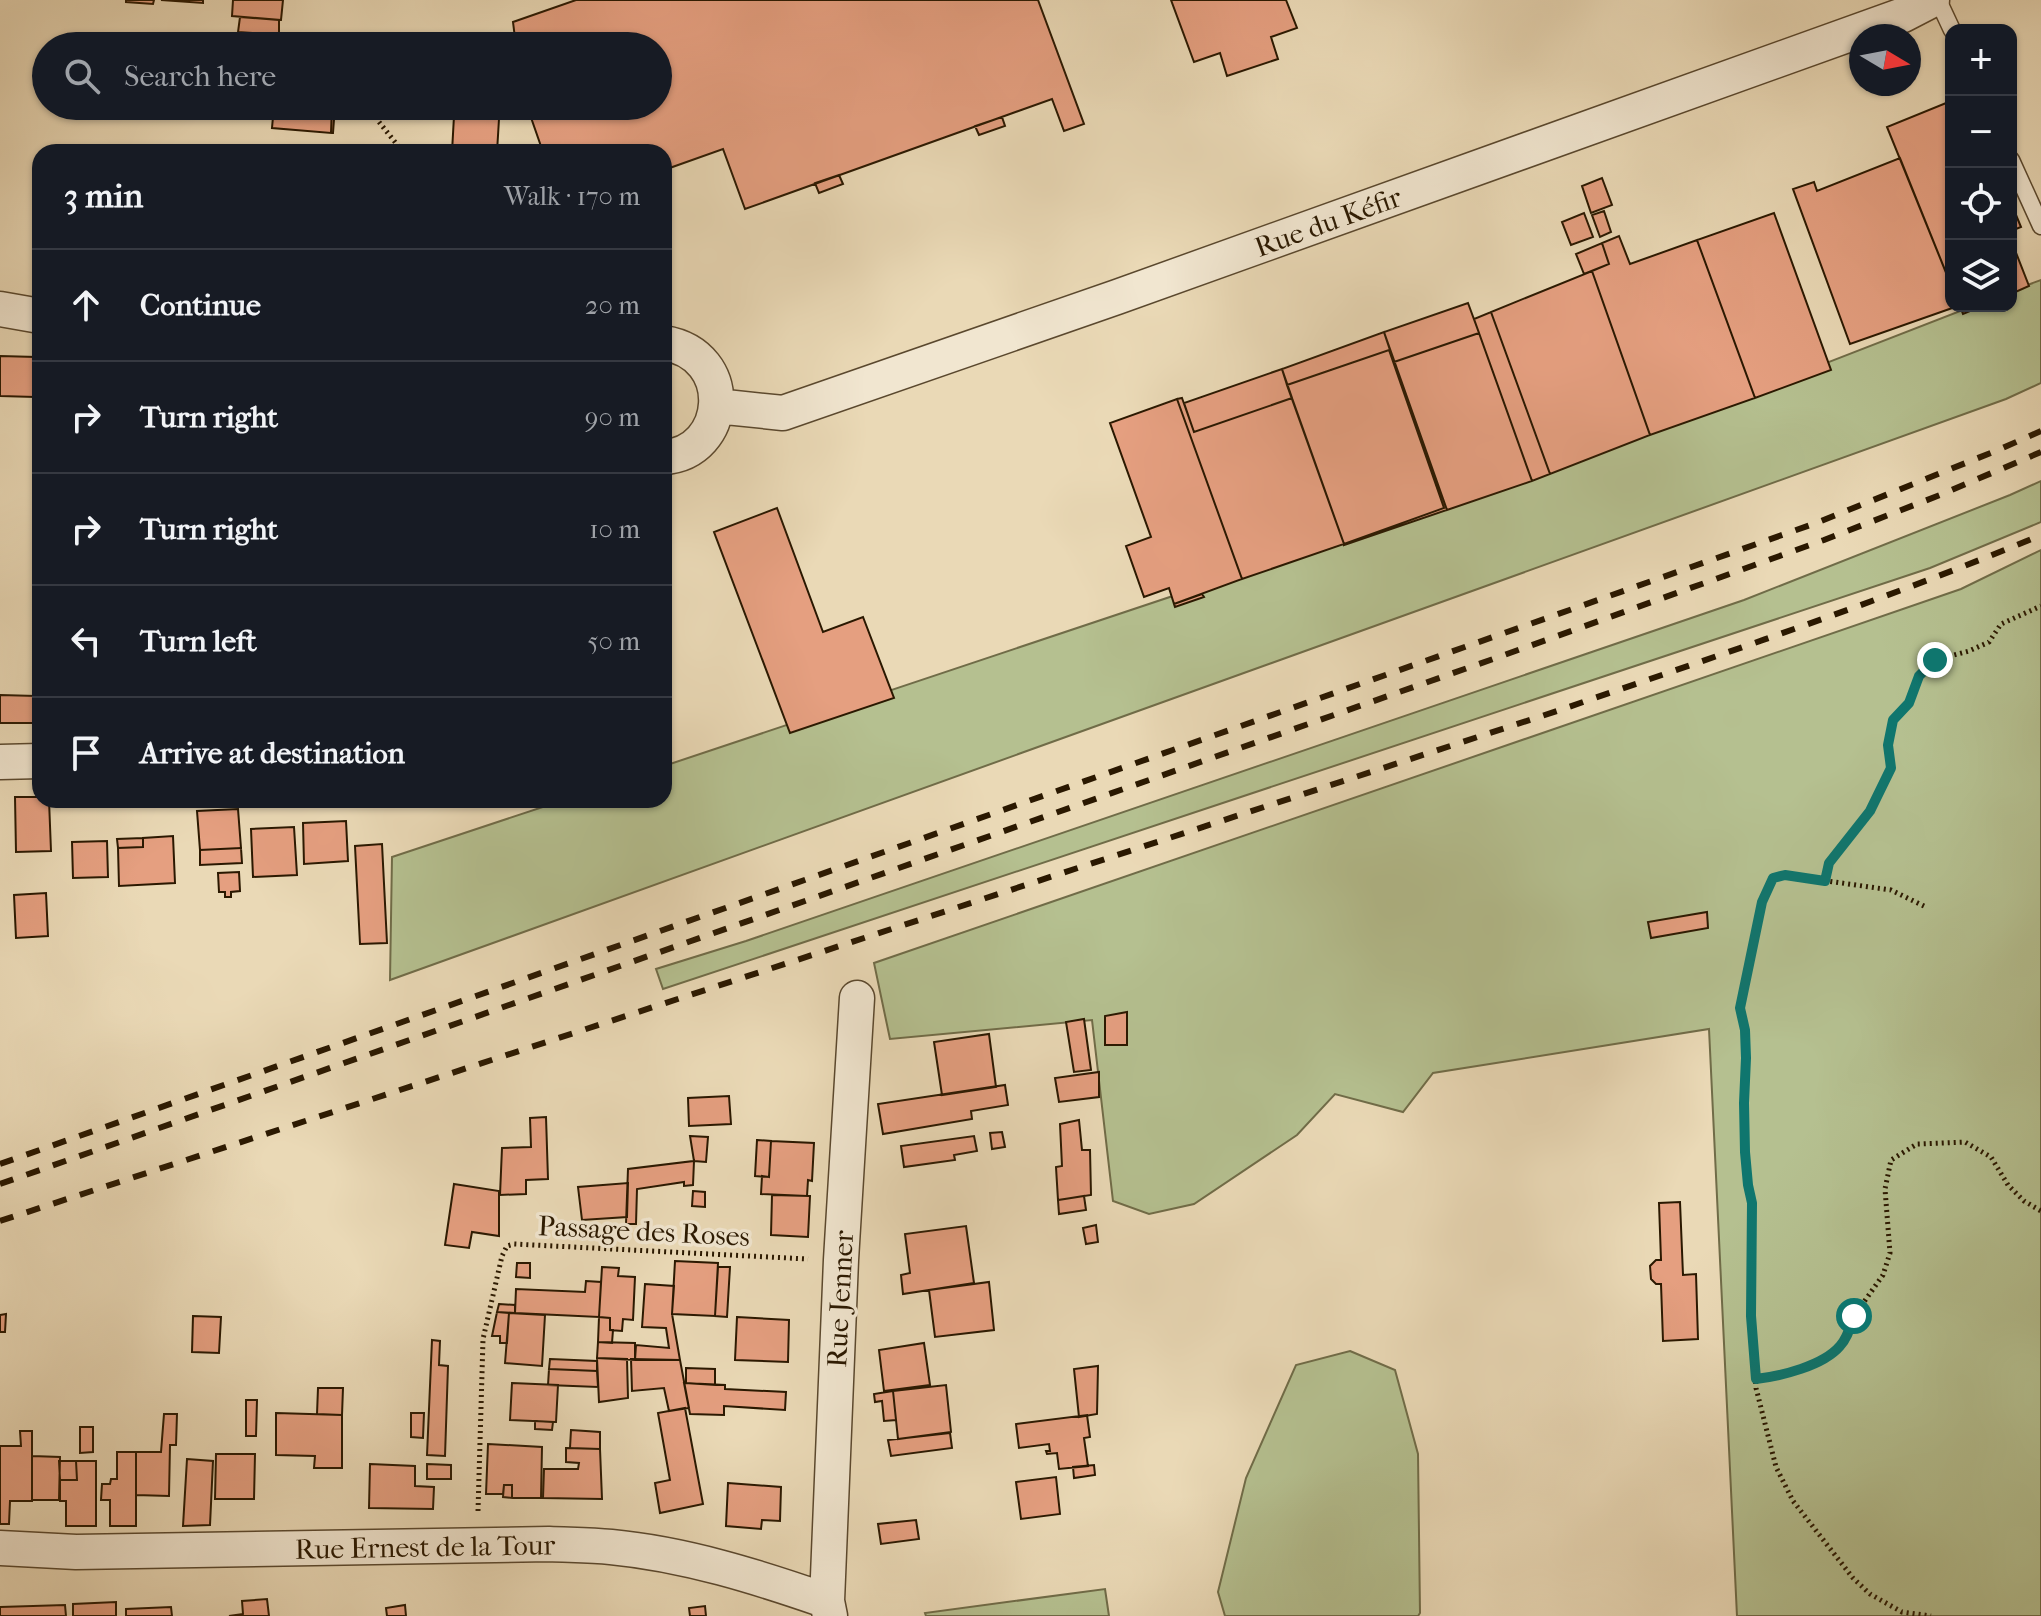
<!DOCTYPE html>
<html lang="en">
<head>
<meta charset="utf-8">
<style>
  :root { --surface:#171b24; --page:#242831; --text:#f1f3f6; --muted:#9ea1a6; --line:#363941 }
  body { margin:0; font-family:"IM FELL French Canon",serif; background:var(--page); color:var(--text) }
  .controls { position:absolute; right:24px; top:24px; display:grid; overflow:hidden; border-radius:16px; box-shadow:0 2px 6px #0004 }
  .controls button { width:72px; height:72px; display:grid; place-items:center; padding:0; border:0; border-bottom:2px solid var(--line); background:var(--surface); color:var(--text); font:40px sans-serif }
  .compass { position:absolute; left:1849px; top:24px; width:72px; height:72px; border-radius:50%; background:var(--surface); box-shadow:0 2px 6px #0004; rotate:100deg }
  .stop { position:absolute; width:24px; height:24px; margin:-18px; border:6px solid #0f766e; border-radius:50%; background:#fff }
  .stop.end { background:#0f766e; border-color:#fff; box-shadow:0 2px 8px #0008 }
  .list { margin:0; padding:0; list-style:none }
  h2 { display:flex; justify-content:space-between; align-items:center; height:104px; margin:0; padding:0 32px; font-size:34px }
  h2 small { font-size:26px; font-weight:400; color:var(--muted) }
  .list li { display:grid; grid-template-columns:52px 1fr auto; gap:24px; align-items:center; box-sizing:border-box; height:112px; padding:0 32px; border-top:2px solid var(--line) }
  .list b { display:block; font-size:30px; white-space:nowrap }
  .list em { font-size:26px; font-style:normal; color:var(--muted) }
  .icon { flex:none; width:44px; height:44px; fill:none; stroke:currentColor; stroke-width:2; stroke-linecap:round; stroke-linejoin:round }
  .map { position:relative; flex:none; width:2041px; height:1616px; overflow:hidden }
  .search { position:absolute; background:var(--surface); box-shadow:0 2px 6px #0004; left:32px; top:32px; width:640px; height:88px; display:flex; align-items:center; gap:20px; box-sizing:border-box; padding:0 28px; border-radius:44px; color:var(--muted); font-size:30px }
  .panel { position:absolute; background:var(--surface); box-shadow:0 2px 6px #0004; left:32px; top:144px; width:640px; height:664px; border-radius:24px }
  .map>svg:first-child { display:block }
  .green { fill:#b5c090; stroke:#706c48; stroke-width:2 }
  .building { fill:#e59f80; stroke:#2a1800; stroke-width:2 }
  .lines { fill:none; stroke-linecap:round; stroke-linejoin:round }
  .service-casing { stroke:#5a482e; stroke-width:19 }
  .minor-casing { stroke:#5a482e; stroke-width:37 }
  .path { stroke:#2a1800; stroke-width:5; stroke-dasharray:2 4; stroke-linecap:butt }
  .service { stroke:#f1e6d0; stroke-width:16 }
  .minor { stroke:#f1e6d0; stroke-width:34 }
  .rail { stroke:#2a1800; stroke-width:6; stroke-dasharray:14 14; stroke-linecap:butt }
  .route { stroke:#0f766e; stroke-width:10 }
  .labels { text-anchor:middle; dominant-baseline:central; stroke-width:7; stroke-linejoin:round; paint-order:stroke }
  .street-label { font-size:28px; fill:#2a1800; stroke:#f1e6d0 }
</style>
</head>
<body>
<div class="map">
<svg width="2041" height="1616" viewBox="0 0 2041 1616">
  <rect width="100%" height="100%" fill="#ead9b6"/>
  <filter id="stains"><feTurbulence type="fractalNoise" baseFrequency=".0025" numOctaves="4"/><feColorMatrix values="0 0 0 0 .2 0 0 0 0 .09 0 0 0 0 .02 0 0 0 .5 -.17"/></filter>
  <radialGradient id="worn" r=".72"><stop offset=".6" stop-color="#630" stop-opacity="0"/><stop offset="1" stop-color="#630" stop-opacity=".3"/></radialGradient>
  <path class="green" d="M2041 280V383L2006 399 390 980 392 857 564 800H664V766L1556 468 1973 306H2011V291Z
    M2041 481V522L1930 568 663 989 656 969 746 941 1744 600 2010 495Z
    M2041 550V1616H1737L1709 1029 1433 1073 1403 1112 1335 1094 1297 1135 1194 1204 1149 1214 1113 1201 1092 1020 890 1039 874 963 1961 589Z
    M1350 1351 1395 1370 1418 1454 1420 1613 1418 1616H1225L1218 1592 1246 1478 1296 1365Z
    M1105 1589 1109 1616H926L925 1613Z"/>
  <path class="building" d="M126 0H154L153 4 126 2Z
    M161 0H203V3Z
    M233 0H283L281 20 232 16Z
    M576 0H1038L1084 124 1064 131 1052 99 745 209 723 149 664 170V152H543L527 106H658V46H516L513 22Z
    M1171 0H1286L1297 28 1271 37 1278 59 1227 76 1220 53 1194 62Z
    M240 17 279 20V35L238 32Z
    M1951 101V285L1887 127Z
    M274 106H332L331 133 272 128Z
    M332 106H335L333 133H331Z
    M476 108 499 109V119L475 117Z
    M454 116 499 119 497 152H452Z
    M1002 117 1005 126 979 135 975 126Z
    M1900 158 1951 285V306H1958L1850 344 1793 189 1814 182 1817 191Z
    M839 175 843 184 819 193 815 183Z
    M1602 178 1612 205 1591 213 1582 186Z
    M2011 203 2021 227 2011 231Z
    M1604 211 1611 232 1600 237 1592 215Z
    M1584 213 1593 237 1571 245 1562 222Z
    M1774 213 1831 370 1755 398 1697 240Z
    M1619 236 1630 264 1697 240 1755 398 1650 435 1592 271 1609 264 1602 243Z
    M1602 243 1609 264 1584 274 1576 254Z
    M2013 245 2029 286 2011 294V246Z
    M1592 271 1650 435 1550 474 1491 312Z
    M1468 303 1479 333 1394 362 1384 332Z
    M1960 306H1982L1963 314Z
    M1491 312 1550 474 1532 481 1474 319Z
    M1384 332 1447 510 1344 545V544L1444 508 1389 350 1287 385 1282 369Z
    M1479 333 1532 481 1447 510 1394 362Z
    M1389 350 1444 508 1344 544 1287 385Z
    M0 356 36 357 35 397 0 396Z
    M1282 369 1292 398 1194 432 1184 403Z
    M1182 398 1194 432 1292 398 1344 544 1242 579 1177 399Z
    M1177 399 1242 579 1174 604 1169 588 1144 597 1126 546 1151 537 1110 423Z
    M777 508 823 632 863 617 894 698 790 733 714 532Z
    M1202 594 1204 597 1175 607 1174 604Z
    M36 666H40V723H0V695L36 696Z
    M15 797H40V800H49L51 851 16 852Z
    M238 809 241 848 200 850 197 811Z
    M346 821 348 861 304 864 303 823Z
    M294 827 297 875 253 877 251 829Z
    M173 836 175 883 119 886 118 848 143 847V838Z
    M143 838V847L118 848 117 839Z
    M107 841 108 877 73 878 72 842Z
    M382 844 387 943 360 944 355 846Z
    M241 848 242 863 200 865V850Z
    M239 872 240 891 231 892V897H225V892H219L218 873Z
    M46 893 48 936 16 938 14 895Z
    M1707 912 1708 928 1651 938 1648 922Z
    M1127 1012V1045H1105V1016Z
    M1084 1019 1091 1070 1074 1072 1066 1022Z
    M989 1034 996 1087 942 1095 934 1042Z
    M1099 1072V1097L1059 1102 1055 1078Z
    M1005 1085 1008 1105 971 1111 972 1119 883 1134 878 1104Z
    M729 1096 731 1124 689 1126 688 1098Z
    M546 1117 548 1179 526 1180V1194L500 1195 502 1148 531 1147 530 1118Z
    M1079 1120 1082 1150H1090L1091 1195 1058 1200 1056 1167 1062 1166 1060 1124Z
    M1002 1132 1005 1147 992 1149 990 1133Z
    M690 1136 708 1137 706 1162 694 1161Z
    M974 1136 977 1151 954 1155 955 1160 904 1167 901 1146Z
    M757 1140 771 1141 769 1177 755 1176Z
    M771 1141 814 1143 812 1181 808 1180 807 1196 761 1194 762 1176 769 1177Z
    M694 1161 693 1185 684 1186V1182L637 1189 636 1224H626L628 1169Z
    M628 1183 627 1217 582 1220 578 1187Z
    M454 1184 499 1191V1236L472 1232 469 1248 445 1245Z
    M693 1191 705 1192V1207L692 1206Z
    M772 1195 810 1196 808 1237 771 1235Z
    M1084 1196 1086 1210 1059 1214 1058 1200Z
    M1680 1202 1683 1275 1696 1274 1698 1339 1663 1341 1661 1284H1656L1651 1279 1650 1266 1656 1260H1661L1659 1203Z
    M1096 1225 1098 1242 1086 1244 1083 1228Z
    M966 1226 974 1283 903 1294 901 1275 910 1273 905 1234Z
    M675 1261 718 1263 715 1316 672 1314Z
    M517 1263H530V1278L516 1277Z
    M602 1267 619 1268 618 1276 635 1277 633 1320 623 1319 622 1331 610 1330V1318L599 1317Z
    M718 1267H730L727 1317 715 1316Z
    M586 1281 601 1282 599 1317 515 1313 516 1289 585 1292Z
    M989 1282 994 1330 935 1337 929 1290Z
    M645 1284 674 1286 672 1314 680 1360H635L636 1345 669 1348 666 1328 642 1327Z
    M499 1304 515 1305V1313L497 1312Z
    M497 1312 509 1313 507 1343H500V1336H492Z
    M509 1313 545 1315 542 1366 505 1363Z
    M6 1314 5 1332H0V1315Z
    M193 1316 221 1317 219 1353 192 1352Z
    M599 1317 610 1318V1330H613L612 1343 598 1342Z
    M737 1317 789 1320 788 1362 735 1360Z
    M432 1340 440 1341 439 1365 448 1366 445 1456 427 1455Z
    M598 1342 635 1343V1360L597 1358Z
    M924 1343 930 1385 884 1391 879 1350Z
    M597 1358 627 1359 628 1398 599 1402Z
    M550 1359 597 1361V1371L549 1369Z
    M631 1359 680 1360 689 1408 669 1411 664 1388 632 1391Z
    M1098 1366 1097 1414 1079 1417 1074 1369Z
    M686 1368 715 1369V1385L686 1383Z
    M549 1369 597 1371 598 1387 548 1385Z
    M512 1383 558 1385 556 1422 510 1420Z
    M684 1383 725 1385V1389L786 1392 785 1410 724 1406V1415L690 1414Z
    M946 1385 951 1432 898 1439 893 1391Z
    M318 1388H343L342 1415 317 1414Z
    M893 1391 896 1420 884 1421 882 1401 875 1402 874 1394Z
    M246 1400H257L256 1436H246Z
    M685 1408 703 1504 660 1513 655 1483 670 1480 658 1413Z
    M276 1413 342 1415V1468H314L315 1456 276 1455Z
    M411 1413H424L423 1438 411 1437Z
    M164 1414H177L176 1445H170L169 1496 136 1495V1452H161Z
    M1087 1415 1090 1437 1084 1438 1088 1466 1059 1469 1057 1453 1047 1454 1046 1451H1050L1049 1444 1019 1448 1016 1424Z
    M535 1421 553 1422 552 1430 535 1429Z
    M80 1427H93V1452L80 1453Z
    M571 1430 600 1432V1449L570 1448Z
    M20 1431H32V1501H10L9 1524H0V1446H21Z
    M950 1433 952 1448 891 1456 888 1440Z
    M488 1444 542 1447 541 1498H512V1485H504L503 1494H486Z
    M566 1448 600 1449 602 1499 543 1498 544 1469H578L579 1463 566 1462Z
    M117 1452H136V1526H110V1500H101L102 1484H110L111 1479H117Z
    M216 1454H255L254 1499H215Z
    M32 1456 60 1457 59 1500H32Z
    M187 1459 213 1461 210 1525 183 1526Z
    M59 1461H76L77 1480H60Z
    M76 1461H96V1526H66V1501H60V1480H77Z
    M370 1464 415 1466V1486L434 1487 433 1509 369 1508Z
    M427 1464 451 1465V1479H427Z
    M1094 1465 1095 1475 1074 1478 1073 1467Z
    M1056 1477 1060 1514 1021 1519 1016 1482Z
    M728 1483 781 1487 780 1521 762 1520 761 1529 726 1526Z
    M504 1485H512V1498L503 1497Z
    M916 1520 919 1539 881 1544 878 1524Z
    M267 1599 269 1616H229L243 1614 242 1601Z
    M116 1602V1616H73V1604Z
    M65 1605 66 1616H0V1607Z
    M405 1605 406 1616H387L386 1608Z
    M705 1606 706 1616H690L689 1608Z
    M171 1607 172 1616H126V1609Z"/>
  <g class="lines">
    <g class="service-casing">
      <path id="service" d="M1938 0 1952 30
        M2011 160 2041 226"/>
    </g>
    <g class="minor-casing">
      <path id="minor" d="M0 309 40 316
        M664 343C738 355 729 453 664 457
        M716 406 783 413 1117 297 1903 15 1932 0
        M0 762 40 761
        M0 1548 76 1552 549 1544C570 1545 591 1545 611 1547 685 1554 758 1577 827 1601L830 1616
        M827 1601 841 1260 857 998"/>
    </g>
    <path class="path" d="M379 122 403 152
      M1825 881 1829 863 1836 853 1870 811 1881 790 1891 768 1888 745 1893 720 1909 703 1919 676 1935 660 1969 651 1989 642 2001 624 2041 606
      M1924 906 1891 890 1785 875 1773 878 1762 902 1740 1008 1745 1030 1746 1058 1744 1103 1745 1152 1748 1185 1752 1203 1751 1316 1756 1388 1776 1467 1793 1501 1853 1578 1870 1594 1902 1612 1931 1616
      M1756 1379 1792 1373 1822 1360 1838 1349 1847 1336 1854 1316 1883 1275 1890 1253 1885 1189 1891 1160 1917 1144 1965 1142 1991 1157 2008 1185 2024 1201 2041 1211
      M478 1511 483 1339 502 1256 507 1246 514 1244 808 1259"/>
    <use href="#service" class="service"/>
    <use href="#minor" class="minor"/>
    <path class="rail" d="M0 1164 1816 523 1998 450 2041 431
      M0 1184 1496 658 1824 540 1940 495 2041 452
      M0 1221 1557 711C1719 655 1883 601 2041 535"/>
  </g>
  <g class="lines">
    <path class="route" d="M1854 1316C1850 1327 1848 1337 1840 1346 1823 1366 1781 1376 1756 1379L1751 1316 1752 1203 1748 1185 1745 1152 1744 1103 1746 1058 1745 1030 1740 1008 1762 902 1773 878 1785 875 1825 881 1829 863 1870 811 1891 768 1888 745 1893 720 1909 703 1919 676 1935 660"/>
  </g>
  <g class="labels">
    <g class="street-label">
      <text transform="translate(1328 222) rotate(-20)">Rue du Kéfir</text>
      <text transform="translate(644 1231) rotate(3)">Passage des Roses</text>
      <text transform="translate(840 1299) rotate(-87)">Rue Jenner</text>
      <text transform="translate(425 1547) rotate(-1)">Rue Ernest de la Tour</text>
    </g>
  </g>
  <rect width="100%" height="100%" filter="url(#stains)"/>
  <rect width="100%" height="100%" fill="url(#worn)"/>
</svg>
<div class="controls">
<button>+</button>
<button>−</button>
<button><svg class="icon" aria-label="locate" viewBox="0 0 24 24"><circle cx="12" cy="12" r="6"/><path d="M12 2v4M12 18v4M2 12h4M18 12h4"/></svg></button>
<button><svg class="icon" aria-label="layers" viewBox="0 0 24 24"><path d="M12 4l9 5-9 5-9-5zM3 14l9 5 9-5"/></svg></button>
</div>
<svg class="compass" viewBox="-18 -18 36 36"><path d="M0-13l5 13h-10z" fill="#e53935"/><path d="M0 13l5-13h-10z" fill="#9ea1a6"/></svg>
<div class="stop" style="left:1854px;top:1316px"></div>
<div class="stop end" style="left:1935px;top:660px"></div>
<div class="search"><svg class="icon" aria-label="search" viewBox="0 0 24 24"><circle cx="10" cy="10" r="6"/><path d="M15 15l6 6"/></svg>Search here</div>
<section class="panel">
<h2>3 min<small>Walk · 170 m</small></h2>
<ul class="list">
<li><svg class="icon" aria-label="ahead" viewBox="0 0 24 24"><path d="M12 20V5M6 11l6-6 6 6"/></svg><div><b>Continue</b></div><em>20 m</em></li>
<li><svg class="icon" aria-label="right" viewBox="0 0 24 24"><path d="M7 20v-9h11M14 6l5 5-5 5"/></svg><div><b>Turn right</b></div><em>90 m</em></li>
<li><svg class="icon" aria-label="right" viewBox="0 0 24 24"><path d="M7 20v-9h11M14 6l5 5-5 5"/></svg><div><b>Turn right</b></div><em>10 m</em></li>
<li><svg class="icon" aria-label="left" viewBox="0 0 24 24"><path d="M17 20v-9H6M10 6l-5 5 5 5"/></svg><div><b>Turn left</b></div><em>50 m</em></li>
<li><svg class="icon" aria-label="arrive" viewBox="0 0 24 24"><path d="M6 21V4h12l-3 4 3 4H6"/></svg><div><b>Arrive at destination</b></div></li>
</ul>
</section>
</div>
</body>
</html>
